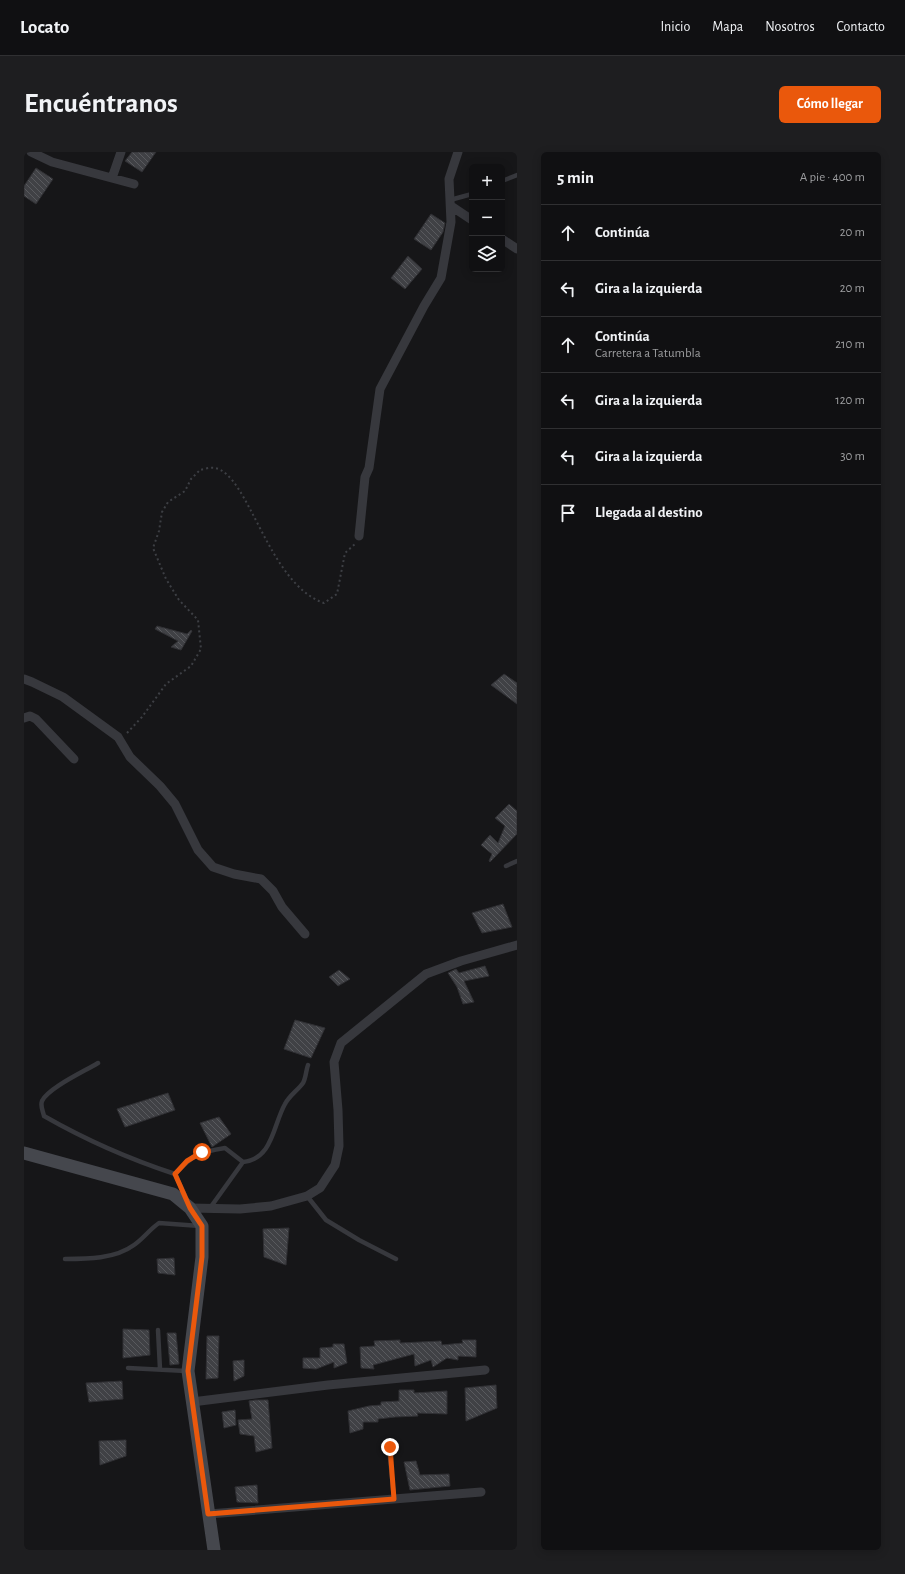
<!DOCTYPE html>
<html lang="es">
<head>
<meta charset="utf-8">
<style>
  :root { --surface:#101012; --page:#1e1e20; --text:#f1f3f6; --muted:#9c9d9f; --line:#303032; --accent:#ea580c }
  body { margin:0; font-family:"Alegreya Sans",sans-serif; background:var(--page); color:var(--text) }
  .controls { position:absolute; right:12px; top:12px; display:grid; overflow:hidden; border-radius:6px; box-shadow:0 2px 10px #0003 }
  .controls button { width:36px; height:36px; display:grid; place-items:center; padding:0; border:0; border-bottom:1px solid var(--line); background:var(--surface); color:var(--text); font:20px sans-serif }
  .stop { position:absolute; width:12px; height:12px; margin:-9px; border:3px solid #ea580c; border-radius:50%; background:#fff }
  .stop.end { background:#ea580c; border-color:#fff; box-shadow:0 1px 4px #0008 }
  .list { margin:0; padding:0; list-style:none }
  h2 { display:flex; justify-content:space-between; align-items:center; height:52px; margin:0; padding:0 16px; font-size:17px }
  h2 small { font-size:13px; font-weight:400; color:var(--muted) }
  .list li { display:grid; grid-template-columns:26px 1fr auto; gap:12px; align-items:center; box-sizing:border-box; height:56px; padding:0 16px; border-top:1px solid var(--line) }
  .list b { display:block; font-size:15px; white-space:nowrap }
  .list p { margin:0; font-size:13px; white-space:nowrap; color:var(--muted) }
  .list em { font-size:13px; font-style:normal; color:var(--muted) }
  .icon { flex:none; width:22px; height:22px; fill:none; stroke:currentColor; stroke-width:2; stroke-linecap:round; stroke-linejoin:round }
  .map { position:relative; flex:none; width:493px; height:1398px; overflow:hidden; border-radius:6px }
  header { display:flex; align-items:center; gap:24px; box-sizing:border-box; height:56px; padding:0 20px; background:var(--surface); border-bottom:1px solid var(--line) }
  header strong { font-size:19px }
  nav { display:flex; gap:22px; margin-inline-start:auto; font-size:14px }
  .intro { display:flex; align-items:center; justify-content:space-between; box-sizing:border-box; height:96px; padding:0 24px }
  h1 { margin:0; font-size:28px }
  .button { padding:10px 18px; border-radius:6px; background:var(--accent); color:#fff; font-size:14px; font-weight:700 }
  main { display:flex; gap:24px; padding:0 24px }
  aside { flex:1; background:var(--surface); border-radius:6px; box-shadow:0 2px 10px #0003 }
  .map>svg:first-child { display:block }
  .building { fill:url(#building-back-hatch); stroke:#303034 }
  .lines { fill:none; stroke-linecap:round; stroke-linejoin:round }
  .path { stroke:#3d3f44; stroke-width:2; stroke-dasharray:2 3; stroke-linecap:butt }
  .lane { stroke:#37383d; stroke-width:4.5 }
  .street { stroke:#37383d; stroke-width:9 }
  .secondary { stroke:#45474d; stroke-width:13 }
  .route { stroke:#ea580c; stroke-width:5 }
</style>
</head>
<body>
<header>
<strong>Locato</strong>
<nav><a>Inicio</a><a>Mapa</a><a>Nosotros</a><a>Contacto</a></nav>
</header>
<div class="intro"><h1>Encuéntranos</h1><a class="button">Cómo llegar</a></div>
<main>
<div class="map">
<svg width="493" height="1398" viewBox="0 0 493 1398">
  <defs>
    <pattern id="building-back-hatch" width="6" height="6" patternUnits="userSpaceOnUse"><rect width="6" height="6" fill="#404145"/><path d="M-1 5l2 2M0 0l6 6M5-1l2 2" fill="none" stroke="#595a5e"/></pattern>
  </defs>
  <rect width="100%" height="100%" fill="#161618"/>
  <path class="building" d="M108 0H132L118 20 101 9Z
    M12 16 29 27 12 52 0 44V34Z
    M407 62 421 71 419 80 407 98 390 87Z
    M384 104 398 117 381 137 367 126Z
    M133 474 163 482 167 478 168 479 157 498 147 495 154 489 131 477Z
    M480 522 493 531V552L467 533Z
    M485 652 493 659V682L466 710 465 709 468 702 457 693 466 683 474 691 481 674 471 666Z
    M479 752 488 775 458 781 448 761Z
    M461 814 465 824 440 829 450 850 439 852 433 835 424 821 432 817 435 821Z
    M315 818 326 827 314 834 305 825Z
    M271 868 301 876 287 906 260 897Z
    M144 941 151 958 101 975 93 957Z
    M195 965 207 982 188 995 176 971Z
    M265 1076 262 1113 240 1105 239 1077Z
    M150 1106 151 1123 134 1121 133 1107Z
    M99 1177 125 1178 126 1203 99 1206Z
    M143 1181H152L155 1212 146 1213Z
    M183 1184H195L194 1226 182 1227Z
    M376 1188V1191L417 1189 418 1193 439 1191 438 1188H452V1205L434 1204V1208L423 1206 409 1215 407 1208 391 1214 390 1202 349 1213 350 1217 337 1216 336 1195 351 1194 350 1189Z
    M309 1192H320L323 1211 310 1216V1210L292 1217 279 1216V1206H296V1196L309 1195Z
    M220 1208V1224L210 1229 209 1209Z
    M98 1229 99 1247 65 1250 62 1231Z
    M472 1233 473 1256 442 1269 441 1236Z
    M375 1238H390V1241L423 1239V1262L393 1261 394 1264 371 1265 354 1267V1270H339V1277L326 1281 324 1259 345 1254 357 1253V1250L375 1249Z
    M231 1248H244L248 1296 232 1300 230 1284 216 1282 214 1268 228 1267 225 1249Z
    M211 1258 212 1273 200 1276 198 1260Z
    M102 1288V1304L76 1313 75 1289Z
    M392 1309 396 1323 425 1322 426 1334 386 1338 380 1310Z
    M233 1333 234 1351 213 1350 211 1335Z"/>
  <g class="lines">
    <path class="path" d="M103 581 118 565 142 532 167 514 177 497 174 468 155 448 142 427 129 396 135 379 138 360 144 350 161 339 167 327 176 318C180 317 186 315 191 316 225 322 244 432 300 451L313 442 321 401 331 392"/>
    <path class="lane" d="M478 29 493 23
      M426 48 448 42
      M482 714 493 709
      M74 911C61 919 24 936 18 949 16 954 19 959 20 964 62 988 105 1007 151 1022L163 1048
      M151 1022C169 1003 175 1000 201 996L219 1010
      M283 1044 302 1068 335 1088 372 1107
      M186 1056 219 1010C249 1007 249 973 261 952 265 944 274 938 279 931 282 926 282 918 284 913
      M41 1107C63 1107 91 1107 110 1093 119 1087 126 1077 135 1071L176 1074
      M134 1178 136 1217
      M104 1216 162 1219
      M365 1295 370 1347"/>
    <path class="street" d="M7 0 28 10 110 32
      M88 26 97 0
      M427 54 448 68
      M478 87 493 97
      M335 384 341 325 345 316 356 237 400 154 417 126 427 70 425 27 434 0
      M0 527 8 530 39 545 94 585 106 605 136 634 151 652 174 698 189 715 210 722 237 727 249 739 258 755 281 782
      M0 566 6 564 12 567 50 607
      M166 1056 216 1057 247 1054 283 1044 296 1036 311 1013 315 994 314 958 310 910 317 891 402 822 437 809 493 793
      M168 1250 304 1233 461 1218
      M185 1362 457 1340"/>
    <path class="secondary" d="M0 1001 149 1042 166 1056 178 1074V1105L164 1219 190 1398"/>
  </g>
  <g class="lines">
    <path class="route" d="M178 1000 163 1009 151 1022 166 1056 178 1074V1105L164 1219 184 1362 370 1347 366 1295"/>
  </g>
</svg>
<div class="controls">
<button>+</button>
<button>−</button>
<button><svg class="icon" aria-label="layers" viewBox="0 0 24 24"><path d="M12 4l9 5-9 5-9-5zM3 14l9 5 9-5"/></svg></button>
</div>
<div class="stop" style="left:178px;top:1000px"></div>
<div class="stop end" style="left:366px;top:1295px"></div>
</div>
<aside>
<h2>5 min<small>A pie · 400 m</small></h2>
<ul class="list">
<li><svg class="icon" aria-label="ahead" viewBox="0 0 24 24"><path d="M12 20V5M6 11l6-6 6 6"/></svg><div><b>Continúa</b></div><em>20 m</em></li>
<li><svg class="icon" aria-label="left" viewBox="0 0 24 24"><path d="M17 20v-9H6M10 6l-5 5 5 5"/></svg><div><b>Gira a la izquierda</b></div><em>20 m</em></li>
<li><svg class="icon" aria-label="ahead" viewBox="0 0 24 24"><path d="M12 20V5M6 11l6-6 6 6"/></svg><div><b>Continúa</b><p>Carretera a Tatumbla</p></div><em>210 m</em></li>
<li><svg class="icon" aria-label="left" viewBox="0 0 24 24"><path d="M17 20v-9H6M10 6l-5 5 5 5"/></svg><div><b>Gira a la izquierda</b></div><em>120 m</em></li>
<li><svg class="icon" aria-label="left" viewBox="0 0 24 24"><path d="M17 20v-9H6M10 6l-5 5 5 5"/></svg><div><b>Gira a la izquierda</b></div><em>30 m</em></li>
<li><svg class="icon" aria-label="arrive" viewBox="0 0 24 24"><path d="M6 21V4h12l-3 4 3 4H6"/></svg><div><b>Llegada al destino</b></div></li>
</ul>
</aside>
</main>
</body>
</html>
